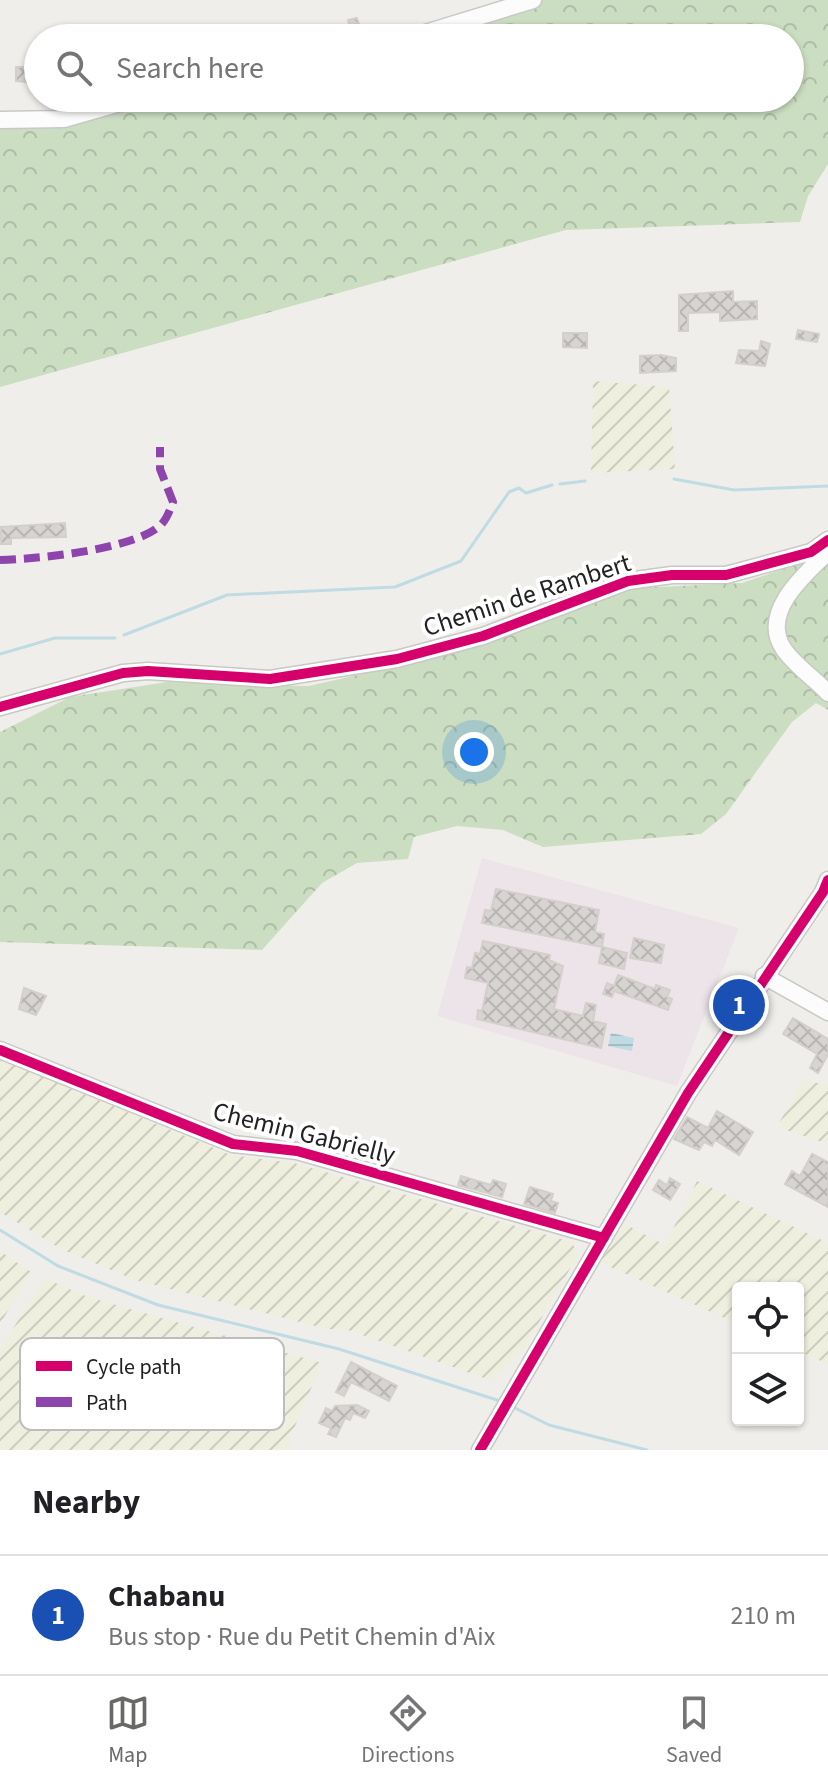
<!DOCTYPE html>
<html lang="en">
<head>
<meta charset="utf-8">
<style>
  :root { --surface:#fff; --page:#f2f2f2; --text:#202124; --muted:#757577; --line:#e0e0e0; --accent:#6a6968 }
  body { margin:0; font-family:"Source Sans 3",sans-serif; background:var(--page); color:var(--text) }
  .controls { position:absolute; right:24px; bottom:24px; display:grid; overflow:hidden; border-radius:8px; box-shadow:0 2px 6px #0004 }
  .controls button { width:72px; height:72px; display:grid; place-items:center; padding:0; border:0; border-bottom:2px solid var(--line); background:var(--surface); color:var(--text); font:40px sans-serif }
  .you { position:absolute; left:474px; top:752px; width:28px; height:28px; margin:-20px; border:6px solid #fff; border-radius:50%; background:#1a73e8; box-shadow:0 0 0 12px #1a73e833 }
  .badge { display:grid; place-items:center; width:52px; height:52px; border-radius:50%; background:var(--accent); color:#fff; font-size:26px; font-weight:700 }
  .pin { position:absolute; translate:-50% -50%; border:4px solid #fff; box-shadow:0 2px 8px #0006 }
  .list { margin:0; padding:0; list-style:none }
  h2 { display:flex; justify-content:space-between; align-items:center; height:104px; margin:0; padding:0 32px; font-size:34px }
  h2 small { font-size:26px; font-weight:400; color:var(--muted) }
  .list li { display:grid; grid-template-columns:52px 1fr auto; gap:24px; align-items:center; box-sizing:border-box; height:120px; padding:0 32px; border-top:2px solid var(--line) }
  .list b { display:block; font-size:30px; white-space:nowrap }
  .list p { margin:0; font-size:26px; white-space:nowrap; color:var(--muted) }
  .list em { font-size:26px; font-style:normal; color:var(--muted) }
  .icon { flex:none; width:44px; height:44px; fill:none; stroke:currentColor; stroke-width:2; stroke-linecap:round; stroke-linejoin:round }
  .map { position:relative; flex:none; width:828px; height:1450px; overflow:hidden }
  .search { position:absolute; background:var(--surface); box-shadow:0 2px 6px #0004; left:24px; right:24px; top:24px; height:88px; display:flex; align-items:center; gap:20px; box-sizing:border-box; padding:0 28px; border-radius:44px; color:var(--muted); font-size:30px }
  .sheet { height:224px; background:var(--surface) }
  nav { display:flex; justify-content:space-around; align-items:center; box-sizing:border-box; height:112px; border-top:2px solid var(--line); background:var(--surface); font-size:22px; color:var(--muted) }
  nav a { display:grid; justify-items:center; gap:4px }
  nav .on { color:var(--accent) }
  .map>svg:first-child { display:block }
  .industrial { fill:#ede4e9 }
  .farmland { fill:url(#farmland-furrows) }
  .forest { fill:url(#forest-crowns) }
  .water { fill:url(#water-rules) }
  .lines { fill:none; stroke-linecap:round; stroke-linejoin:round }
  .stream { stroke:#bfdbe3; stroke-width:3 }
  .building { fill:url(#building-cross-hatch); stroke:#d3d0cc; stroke-width:2 }
  .minor-casing { stroke:#c9c8c7; stroke-width:19 }
  .minor { stroke:#fdfcfc; stroke-width:16 }
  .quiet { stroke:#8e44ad; stroke-width:8; stroke-dasharray:16 8; stroke-linecap:butt }
  .cycleway-casing { stroke:#fff; stroke-width:15 }
  .cycleway { stroke:#d6006c; stroke-width:10 }
  .labels { text-anchor:middle; dominant-baseline:central; stroke-width:8; stroke-linejoin:round; paint-order:stroke }
  .street-label { font-size:26px; fill:#222; stroke:#fff }
  .key { fill:#fff; stroke:#bdbdbd; stroke-width:2 }
  .key-label { font-size:22px; fill:#222 }
</style>
</head>
<body>
<div class="map">
<svg width="828" height="1450" viewBox="0 0 828 1450">
  <defs>
    <pattern id="farmland-furrows" width="10" height="10" patternUnits="userSpaceOnUse" patternTransform="scale(2)"><rect width="10" height="10" fill="#efefdf"/><path d="M-1 1l2-2M0 10L10 0M9 11l2-2" fill="none" stroke="#cdcdbf"/></pattern>
    <pattern id="forest-crowns" width="20" height="18" patternUnits="userSpaceOnUse" patternTransform="scale(2)"><rect width="20" height="18" fill="#cbdec1"/><path d="M2 6a3 3 0 1 1 6 0M12 15a3 3 0 1 1 6 0" fill="none" stroke="#aebea6"/></pattern>
    <pattern id="water-rules" width="6" height="5" patternUnits="userSpaceOnUse" patternTransform="scale(2)"><rect width="6" height="5" fill="#bfdbe3"/><path d="M0 2.5h6" fill="none" stroke="#a4bcc2"/></pattern>
    <pattern id="building-cross-hatch" width="8" height="8" patternUnits="userSpaceOnUse" patternTransform="scale(2)"><rect width="8" height="8" fill="#d7d4d2"/><path d="M0 0l8 8M0 8l8-8" fill="none" stroke="#b8b6b4"/></pattern>
  </defs>
  <rect width="100%" height="100%" fill="#f0eeeb"/>
  <path class="industrial" d="M482 858 739 928 677 1086 437 1016Z"/>
  <path class="farmland" d="M593 381 669 387 675 469 591 473Z
    M0 1059 231 1155 294 1163 572 1242 578 1255 522 1352 490 1380 348 1330 327 1329 135 1280 61 1249 0 1212Z
    M803 1079 828 1086V1144L777 1127Z
    M697 1181 828 1243V1364L798 1351V1288H738V1324L599 1262 623 1223 665 1245Z
    M0 1251 31 1272 0 1324Z
    M44 1278 88 1297 322 1363 290 1438 289 1450H0V1350Z"/>
  <path class="forest" d="M533 0H828V164L808 196 800 222 566 230 0 387V120H41L137 98H790V38H409Z
    M828 554V710L816 703 792 722 726 814 701 834 543 847 503 830 457 826 414 837 408 859 357 863 322 883 262 950 0 942V732L70 697 167 682 309 686 436 657 636 588 742 583Z"/>
  <path class="water" d="M611 1033 634 1038 632 1051 608 1046Z"/>
  <g class="lines">
    <path class="stream" d="M674 479 734 490 828 486
      M560 484 585 481
      M124 635 227 595 395 587 461 561 509 492 519 488 526 493 552 485
      M0 654 55 638H115
      M0 1230 58 1266 158 1305 339 1349 500 1401
      M511 1406 549 1425 647 1450"/>
  </g>
  <path class="building" d="M357 18 361 31 352 33 348 20Z
    M16 67H38V83L16 81Z
    M733 291V302L757 301V319L720 321V312L688 313V331H679V295Z
    M798 330 819 334 817 342 796 339Z
    M563 333H587V348L563 347Z
    M761 341 770 344 765 366 736 363 739 350 759 351Z
    M661 355 676 358V371L640 373V356Z
    M65 523 66 537 11 538V544H1V527Z
    M496 889 599 910 595 932 604 934 602 947 482 923 485 910 491 911Z
    M634 938 664 945 661 963 630 958Z
    M483 941 550 955 549 960 563 966 554 1009 583 1016 586 1003 596 1005 593 1021 606 1024 601 1048 477 1019 478 1010 482 1011 488 983 465 978 467 967 472 968 475 953 480 954Z
    M602 947 627 953 624 969 599 963Z
    M618 975 655 989 656 985 670 990 667 997 672 999 668 1010 614 991 612 997 603 994 607 983 614 986Z
    M24 988 46 996 36 1015 19 1009Z
    M793 1018 828 1039V1054L818 1073 810 1068 817 1054 783 1034Z
    M717 1111 753 1132 739 1155 715 1140 712 1146 704 1142 699 1150 674 1139 687 1117 708 1128Z
    M812 1154 828 1162V1207L785 1184 792 1171 800 1176Z
    M461 1176 491 1185 493 1180 506 1184 502 1197 458 1185Z
    M670 1178 680 1184 670 1200 653 1190 659 1180 667 1185Z
    M530 1187 553 1194 551 1201 558 1203 555 1213 524 1204Z
    M351 1362 397 1386 389 1401 351 1382 344 1396 336 1392Z
    M357 1405 369 1411 365 1418 353 1413 350 1420 345 1418 336 1437 328 1434 331 1428 319 1423 326 1408 332 1411 335 1406Z"/>
  <g class="lines">
    <g class="minor-casing">
      <path id="minor" d="M409 38 533 0
        M0 120 64 119 137 98
        M828 552C805 574 760 612 783 648 793 664 815 679 828 693
        M0 707 123 673 148 671 270 679 397 659 483 636 628 581 672 575H726L811 552 828 540
        M764 976 828 1012
        M0 1050 233 1144 297 1151 604 1238
        M480 1450 688 1093 823 892 828 880"/>
    </g>
    <use href="#minor" class="minor"/>
    <path class="quiet" d="M0 560C37 559 128 550 157 528 166 522 169 512 173 502L160 469V447"/>
    <g class="cycleway-casing">
      <path id="cycleway" d="M0 707 123 673 148 671 270 679 397 659 483 636 628 581 672 575H726L811 552 828 540
        M0 1050 233 1144 297 1151 604 1238
        M480 1450 688 1093 823 892 828 880"/>
    </g>
    <use href="#cycleway" class="cycleway"/>
  </g>
  <g class="labels">
    <g class="street-label">
      <text transform="translate(527 595) rotate(-18)">Chemin de Rambert</text>
      <text transform="translate(304 1133) rotate(14)">Chemin Gabrielly</text>
    </g>
  </g>
  <rect x="20" y="1338" width="264" height="92" rx="12" class="key"/>
  <rect x="36" y="1361" width="36" height="10" fill="#d6006c"/>
  <rect x="36" y="1397" width="36" height="10" fill="#8e44ad"/>
  <g class="key-label">
    <text x="86" y="1374">Cycle path</text>
    <text x="86" y="1410">Path</text>
  </g>
</svg>
<div class="controls">
<button><svg class="icon" aria-label="locate" viewBox="0 0 24 24"><circle cx="12" cy="12" r="6"/><path d="M12 2v4M12 18v4M2 12h4M18 12h4"/></svg></button>
<button><svg class="icon" aria-label="layers" viewBox="0 0 24 24"><path d="M12 4l9 5-9 5-9-5zM3 14l9 5 9-5"/></svg></button>
</div>
<div class="you"></div>
<div class="pin badge" style="left:739px;top:1005px;background:#1a4fb4">1</div>
<div class="search"><svg class="icon" aria-label="search" viewBox="0 0 24 24"><circle cx="10" cy="10" r="6"/><path d="M15 15l6 6"/></svg>Search here</div>
</div>
<section class="sheet">
<h2>Nearby<small></small></h2>
<ul class="list">
<li><span class="badge" style="background:#1a4fb4">1</span><div><b>Chabanu</b><p>Bus stop · Rue du Petit Chemin d'Aix</p></div><em>210 m</em></li>
</ul>
</section>
<nav>
<a class="on"><svg class="icon" aria-label="map" viewBox="0 0 24 24"><path d="M3 6l6-2 6 2 6-2v14l-6 2-6-2-6 2zM9 4v14M15 6v14"/></svg>Map</a>
<a><svg class="icon" aria-label="directions" viewBox="0 0 24 24"><path d="M12 3l9 9-9 9-9-9zM9 14v-3h6M13 9l2 2-2 2"/></svg>Directions</a>
<a><svg class="icon" aria-label="saved" viewBox="0 0 24 24"><path d="M7 4h10v16l-5-4-5 4z"/></svg>Saved</a>
</nav>
</body>
</html>
